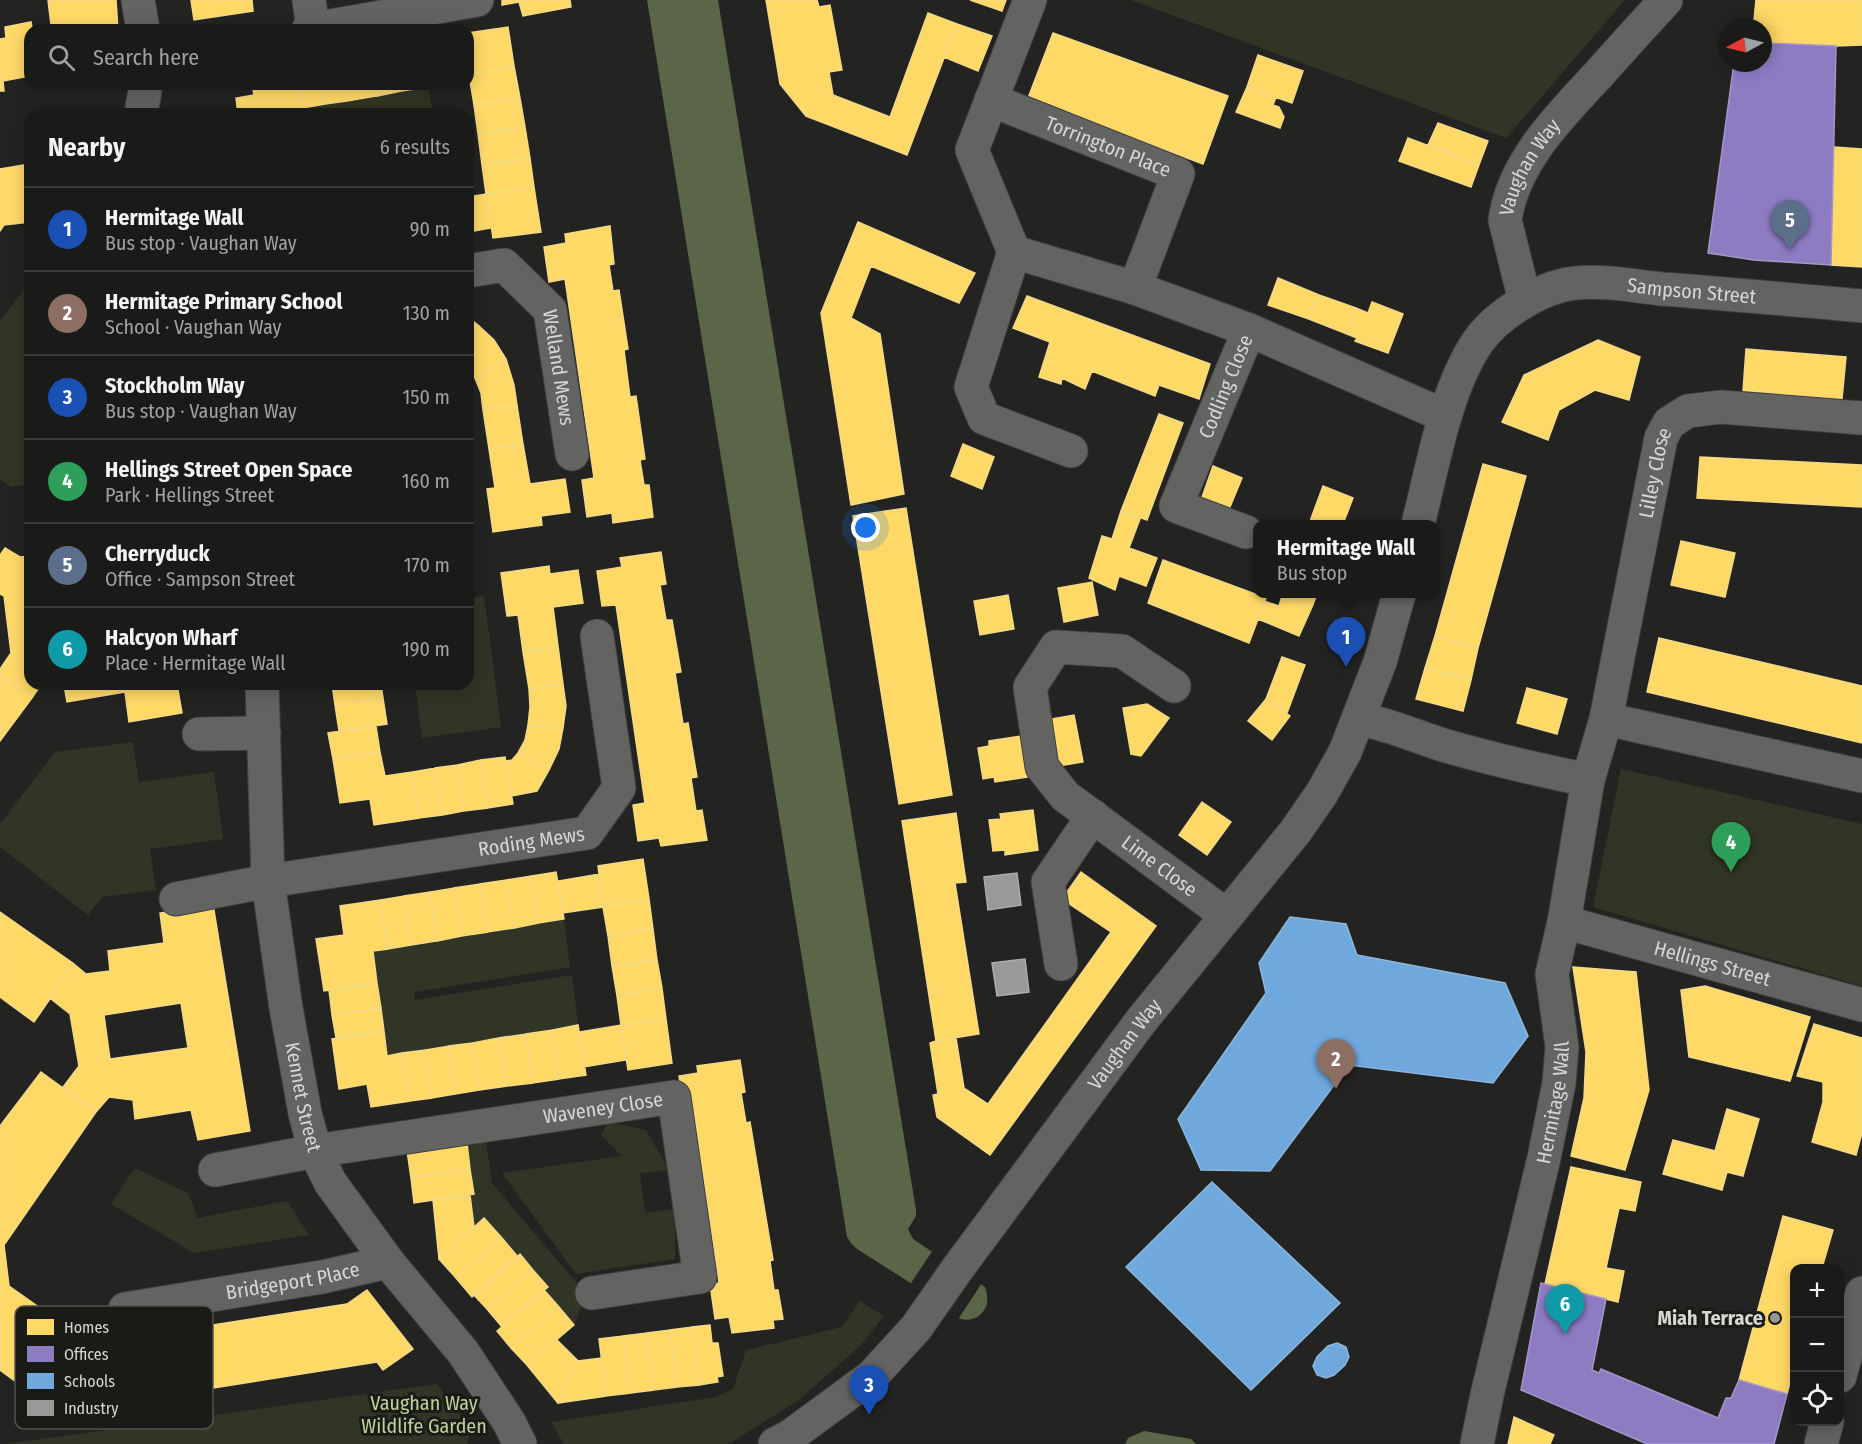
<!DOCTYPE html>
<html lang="en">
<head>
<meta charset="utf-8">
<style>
  :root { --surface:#1a1b19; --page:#232422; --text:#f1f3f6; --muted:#9fa1a2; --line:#383938; --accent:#979895 }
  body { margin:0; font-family:"Fira Sans Condensed",sans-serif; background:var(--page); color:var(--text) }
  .controls { position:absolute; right:18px; bottom:18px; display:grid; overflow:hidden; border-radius:12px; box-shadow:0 3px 15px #0003 }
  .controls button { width:54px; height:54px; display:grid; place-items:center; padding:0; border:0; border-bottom:2px solid var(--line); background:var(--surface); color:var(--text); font:30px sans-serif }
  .compass { position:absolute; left:1718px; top:18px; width:54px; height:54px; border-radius:50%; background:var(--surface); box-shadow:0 3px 15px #0003; rotate:263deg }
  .you { position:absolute; left:866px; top:528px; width:21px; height:21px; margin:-15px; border:4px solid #fff; border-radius:50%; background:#1a73e8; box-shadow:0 0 0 9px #1a73e833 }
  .badge { display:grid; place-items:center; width:39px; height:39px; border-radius:50%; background:var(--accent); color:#fff; font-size:20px; font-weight:700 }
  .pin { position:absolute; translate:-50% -50px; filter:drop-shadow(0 2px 3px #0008) }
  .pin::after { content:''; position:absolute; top:32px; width:21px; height:18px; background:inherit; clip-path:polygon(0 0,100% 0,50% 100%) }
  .popup { position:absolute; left:1253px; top:520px; width:186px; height:78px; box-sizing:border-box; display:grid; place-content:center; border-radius:12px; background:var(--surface); filter:drop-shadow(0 2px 4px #0005); font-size:20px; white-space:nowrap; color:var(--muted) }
  .popup b { font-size:22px; color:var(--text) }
  .popup::after { content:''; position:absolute; left:50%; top:100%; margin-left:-12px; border:12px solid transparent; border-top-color:var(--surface) }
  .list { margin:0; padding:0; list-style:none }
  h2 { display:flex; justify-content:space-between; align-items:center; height:78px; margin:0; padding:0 24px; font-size:26px }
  h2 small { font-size:20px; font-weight:400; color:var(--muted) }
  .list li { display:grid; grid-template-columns:39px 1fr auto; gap:18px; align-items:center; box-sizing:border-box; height:84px; padding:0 24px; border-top:2px solid var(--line) }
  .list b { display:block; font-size:22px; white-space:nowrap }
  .list p { margin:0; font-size:20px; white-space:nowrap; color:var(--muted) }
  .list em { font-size:20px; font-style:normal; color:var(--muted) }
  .icon { flex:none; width:33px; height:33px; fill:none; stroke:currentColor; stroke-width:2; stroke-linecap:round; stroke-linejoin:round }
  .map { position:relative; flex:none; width:1862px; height:1444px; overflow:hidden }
  .search { position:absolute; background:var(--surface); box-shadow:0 3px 15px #0003; left:24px; top:24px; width:450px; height:66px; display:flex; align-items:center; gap:15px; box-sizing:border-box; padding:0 21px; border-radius:18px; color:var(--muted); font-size:22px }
  .panel { position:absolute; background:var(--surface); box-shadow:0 3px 15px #0003; left:24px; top:108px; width:450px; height:582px; border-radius:18px }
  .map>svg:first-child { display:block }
  .green { fill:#303525 }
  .water { fill:#5b6547 }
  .pier { fill:#232421 }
  .homes { fill:#ffd966; stroke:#f3d887; stroke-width:1.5; fill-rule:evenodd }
  .offices { fill:#8e7cc3; stroke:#a497c8; stroke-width:1.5 }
  .schools { fill:#6fa8dc; stroke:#8eb6da; stroke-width:1.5 }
  .industry { fill:#999; stroke:#abacab; stroke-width:1.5 }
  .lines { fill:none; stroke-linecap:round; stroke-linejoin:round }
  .minor-casing { stroke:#40413f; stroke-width:35 }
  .minor { stroke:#636362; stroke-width:33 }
  .poi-dot { fill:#979895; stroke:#1a1b17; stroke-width:2 }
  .labels { text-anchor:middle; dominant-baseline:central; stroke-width:6; stroke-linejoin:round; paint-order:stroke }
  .street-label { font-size:20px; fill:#d6d7d4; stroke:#1a1b17 }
  .poi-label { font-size:20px; font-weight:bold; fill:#d6d7d4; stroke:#1a1b17; text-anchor:end }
  .park-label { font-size:20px; fill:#bdd097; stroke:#1a1b17 }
  .key { fill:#1a1b17; stroke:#525350; stroke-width:1.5 }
  .key-label { font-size:16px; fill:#d6d7d4 }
</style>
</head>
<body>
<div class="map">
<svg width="1862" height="1444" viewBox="0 0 1862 1444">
  <rect width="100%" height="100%" fill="#232421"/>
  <path class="green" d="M1131 0H1625L1506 138Z
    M428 87 433 114H286V111L303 108Z
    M30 290V484L11 487 0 479V321L23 291Z
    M484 596 501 727 422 738 415 684H468V598Z
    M133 742 139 782 214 772 223 839 150 849 156 890 102 897 88 915 0 847V824L55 752Z
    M1621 769 1862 824V986L1593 907Z
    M564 919 570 967 415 992V1000L572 975 578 1025 387 1056 373 951Z
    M608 1122 646 1130 669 1170 640 1173 645 1213 675 1209V1259L576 1274 502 1173 622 1156 601 1135Z
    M486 1140 492 1183 580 1287 581 1308 574 1325 544 1290 548 1286 521 1255 518 1257 485 1219 474 1227 470 1195 474 1194 467 1143Z
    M135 1168 189 1194 197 1218 287 1201 309 1235 194 1253 111 1204Z
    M860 1301 884 1316 860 1346 799 1400 732 1442 727 1444H564L551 1422 716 1397 733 1389 746 1350 842 1327Z
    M437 1384 471 1430 467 1444H6Z"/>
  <path class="water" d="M647 0H718L916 1210V1216L908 1229 913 1239 985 1287C988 1296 989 1306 982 1313 977 1319 968 1321 961 1319 949 1316 923 1293 912 1284 894 1272 875 1261 857 1249L851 1243 847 1237Z
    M1144 1431 1191 1439 1196 1444H1125L1128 1438Z"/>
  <path class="pier" d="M933 1250 982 1283 957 1321 909 1286Z"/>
  <path class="homes" d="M48 0H116L118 30H30V76L3 81 4 91H0V39L6 38 5 27 31 22 32 28 51 25Z
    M191 0H252L253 11 194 20Z
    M502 0H570L571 7 523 16 519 2 502 5Z
    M766 0H817L819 7 830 5 842 70 829 72 833 95 890 117 928 13 957 24 907 155 806 116 780 84Z
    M970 0H1006L1002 11Z
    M1756 0H1862V45L1836 46 1763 43V27H1739L1740 20H1754Z
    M957 24 992 36 978 71 944 57Z
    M508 27 514 66 469 75 468 33Z
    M1053 33 1228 96 1203 164 1028 98Z
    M1258 55 1303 71 1292 103 1247 87Z
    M514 66 520 98 474 105 469 75Z
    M252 84H300L303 108 286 111V114H238L236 98 254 95Z
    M300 84H323L326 104 303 108Z
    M323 84H350L353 100 326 104Z
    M350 84H375L377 96 353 100Z
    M375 84H401L402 91 377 96Z
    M401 84H428V87L402 91Z
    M1247 87 1276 97 1273 105 1279 107 1284 117 1280 128 1236 112Z
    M520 98 525 127 478 134 474 105Z
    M1438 123 1488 141 1479 165 1428 145Z
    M525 127 530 158 482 165 478 134Z
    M1408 138 1479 165 1471 187 1399 161Z
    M1834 147 1862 149V267L1831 265Z
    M530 158 534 187 486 194 482 165Z
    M30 164V222L4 225 0 231V169Z
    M534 187 541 232 493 238 486 194Z
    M486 194 491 228 468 232V197Z
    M858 222 975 273 959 303 871 266 851 318 880 334 904 494 851 505 821 313Z
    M610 226 614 264 609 265 613 291 619 290 628 349 624 350 630 397 636 396 645 459 640 460 644 485H649L653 517 613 523 612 513 587 517 582 480 594 478 565 279 549 282 544 247 566 243 565 234Z
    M1278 278 1319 295 1309 319 1268 305Z
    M1319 295 1356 308 1347 334 1309 319Z
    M1027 296 1210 364 1199 399 1159 385 1155 396 1092 371 1085 389 1062 378 1061 384 1039 377 1050 342 1013 328Z
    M1372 302 1403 314 1388 353 1355 341 1357 338 1347 334 1356 308 1368 313Z
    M468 317 479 326 468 341Z
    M479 326 494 340 506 359 475 378 468 366V341Z
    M1598 340 1640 357 1629 400 1595 390 1559 410 1548 440 1502 422 1524 375Z
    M1746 349 1846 357 1842 399 1743 391Z
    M506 359 514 385 517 405 483 410 481 393 475 378Z
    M517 405 523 444 489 449 483 410Z
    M1159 414 1183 423 1147 520 1121 511Z
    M523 444 530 484 565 479 570 512 541 516 542 525 493 532 487 489 495 488 489 449Z
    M963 444 994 457 982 489 951 476Z
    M1700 457 1862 465V507L1697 498Z
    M1483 464 1526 476 1478 648 1435 636Z
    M1213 466 1242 478 1230 507 1202 497Z
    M1323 486 1353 498 1343 524H1309Z
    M906 508 952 795 899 804 853 516Z
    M1121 511 1140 519 1129 548 1157 558 1146 586 1119 576 1115 590 1089 578 1102 536 1112 539Z
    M1681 541 1735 553 1725 597 1671 585Z
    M5 548 20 557 30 556V684H177L182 713 129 722 125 692 67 702 64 685 38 689 32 698 0 675V669L11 653 4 596 0 594V555Z
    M661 552 666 584 660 585 666 620H672L681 672 675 673 683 724 688 723 697 777 691 778 696 811 702 810 707 840 661 846 659 838 638 841 633 805 645 803 616 605 602 606 597 571 622 567 620 558Z
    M1163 560 1266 598 1249 643 1148 603Z
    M549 566 550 574 578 570 583 603 553 607 558 646 523 652 518 615 507 616 501 573Z
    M1092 582 1098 615 1064 622 1058 588Z
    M1283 594H1317L1312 607 1282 596Z
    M1008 595 1014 629 980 635 974 601Z
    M1282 596 1312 607 1299 636 1258 619 1264 601 1279 606Z
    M1435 636 1478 648 1471 680 1425 668Z
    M1659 638 1862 686V743L1647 692Z
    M558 646 563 684 529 689 523 652Z
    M1282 657 1305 665 1287 713 1266 699Z
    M1425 668 1471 680 1463 711 1416 699Z
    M0 675 32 698 0 741Z
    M332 684H381L383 698 335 705Z
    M563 684 566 706 563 728 528 725 530 707 529 689Z
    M1527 688 1567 699 1557 734 1517 723Z
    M383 698 387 724 339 731 335 705Z
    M1266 699 1290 716 1272 740 1248 721Z
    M1147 704 1169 718 1141 756 1131 754 1123 708Z
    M1074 715 1083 762 1059 766 1051 719Z
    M528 725 563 728 559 749 549 770 518 753 525 740Z
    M376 726 380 752 333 759 328 733Z
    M1021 736 1027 777 995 782 994 777 983 779 978 748 989 746V741Z
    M380 752 385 776 412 772 419 818 374 825 370 799 340 803 333 759Z
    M518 753 549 770 537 791 511 796 506 761 512 760Z
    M505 757 513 804 488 808 481 760Z
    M481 760 488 808 464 811 457 765Z
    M457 765 464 811 442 815 435 768Z
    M435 768 442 815 419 818 412 772Z
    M1202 802 1231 822 1207 855 1179 835Z
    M1033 810 1038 850 1005 855V850L993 851 989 820 1001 819 1000 814Z
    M956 813 966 882 955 883 979 1034 936 1041 902 821Z
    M643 859 649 899 603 907 598 866Z
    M556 872 564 919 539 923 531 876Z
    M1081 872 1156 926 990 1155 937 1117 933 1095 938 1094 930 1043 936 1041 956 1038 964 1088 988 1104 1111 932 1062 899Z
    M599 874 603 907 563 913 558 881Z
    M531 876 539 923 514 928 506 880Z
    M506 880 514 928 488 932 480 884Z
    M480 884 488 932 462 936 454 888Z
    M454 888 462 936 437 941 430 892Z
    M430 892 437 941 412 945 404 896Z
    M404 896 412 945 388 949 380 900Z
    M649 899 653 929 608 936 603 907Z
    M380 900 388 949 373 951 377 983 324 991 316 939 344 935 340 906Z
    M213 904 250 1131 198 1140 191 1110 135 1119 133 1100 109 1097 96 1112 63 1087 79 1066 70 1014 50 998 74 964 86 974 110 971 108 951 164 943 160 913ZM181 1003 188 1048 110 1059 104 1015Z
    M0 912 74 964 34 1022 0 997Z
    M653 929 657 960 612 966 608 936Z
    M657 960 662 988 617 996 612 966Z
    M1573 967 1636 972 1649 1090 1625 1170 1571 1156 1584 1098 1586 1052Z
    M377 983 381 1008 332 1015 329 990Z
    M1705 986 1810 1017 1790 1081 1689 1057 1681 990Z
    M662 988 666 1019 621 1025 617 996Z
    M381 1008 384 1031 336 1038 332 1015Z
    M666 1019 672 1063 628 1070 621 1025Z
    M1814 1024 1862 1038V1133L1856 1155 1812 1142 1823 1102V1082L1797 1076Z
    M578 1025 586 1075 559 1079 552 1030Z
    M621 1025 626 1060 584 1067 579 1032Z
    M552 1030 559 1079 533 1083 526 1034Z
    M384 1031 387 1056 402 1053 410 1101 371 1107 367 1084 339 1089 332 1039Z
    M526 1034 533 1083 507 1086 499 1038Z
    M499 1038 507 1086 480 1090 472 1043Z
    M472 1043 480 1090 456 1094 449 1046Z
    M449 1046 456 1094 432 1098 425 1050Z
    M425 1050 432 1098 410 1101 402 1053Z
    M740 1060 745 1092 741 1093 746 1123 750 1122 773 1260 770 1261 774 1290H778L783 1319 773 1320 774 1328 732 1333 729 1317 715 1319 710 1284 719 1283 693 1107 684 1109 679 1076 698 1073 697 1066Z
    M41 1072 96 1112 4 1245 9 1286 91 1344 46 1404 0 1370V1126Z
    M1727 1109 1759 1119 1743 1176 1727 1172 1715 1151Z
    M1673 1140 1715 1151 1727 1172 1722 1190 1663 1174Z
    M467 1143 470 1169 411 1178 407 1151Z
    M1571 1167 1641 1182 1635 1211 1619 1208 1606 1268 1624 1271 1618 1302 1545 1284Z
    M470 1169 474 1194 414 1203 411 1178Z
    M470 1195 474 1227 439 1259 433 1200Z
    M1783 1216 1833 1230 1822 1268H1794V1368L1787 1394 1739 1380Z
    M484 1218 502 1238 456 1278 439 1259Z
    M502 1238 518 1257 472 1297 456 1278Z
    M520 1254 533 1270 487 1309 474 1295Z
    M533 1270 548 1287 502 1327 487 1309Z
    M367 1290 413 1349 383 1370 377 1362 100 1406 99 1398 70 1404 54 1393 91 1344 347 1304Z
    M544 1290 559 1307 511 1348 497 1331Z
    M559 1307 574 1325 527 1365 511 1348Z
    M710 1325 712 1343H718L723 1376 717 1377 718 1382 700 1385 692 1327Z
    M692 1327 700 1385 677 1387 670 1330Z
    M670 1330 677 1387 654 1390 647 1333Z
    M647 1333 654 1390 631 1393 623 1336Z
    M623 1336 631 1393 606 1396 599 1339Z
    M557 1340 578 1361 558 1403 527 1365Z
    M601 1358 606 1396 558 1403 578 1361Z
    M1514 1417 1554 1435 1550 1444H1508Z"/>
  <path class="offices" d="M1763 43 1836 46 1831 265 1754 260 1708 253 1734 63H1763Z
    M1541 1283 1606 1299 1592 1370 1599 1373 1601 1369 1718 1418 1726 1398H1731L1739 1380 1787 1394 1774 1444H1647L1521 1390Z"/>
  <path class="schools" d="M1290 917 1346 924 1357 955 1505 983 1528 1036 1493 1083 1349 1065 1270 1171 1201 1170 1178 1119 1266 993 1259 963Z
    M1212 1182 1340 1303 1251 1390 1126 1267Z
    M1337 1343 1346 1347 1349 1357 1345 1365 1334 1375 1326 1378 1317 1375 1313 1366 1317 1357 1328 1346Z"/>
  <path class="industry" d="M1017 873 1021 905 988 910 984 877Z
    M1025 959 1029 992 997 996 992 963Z"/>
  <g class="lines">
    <g class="minor-casing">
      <g id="minor">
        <path d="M138 0 143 30"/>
        <path d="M309 0 313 29"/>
        <path d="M308 30 477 0"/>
        <path id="s1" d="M991 100 1178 174 1135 288"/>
        <path d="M141 114 146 84"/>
        <path d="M1014 252 972 150 1030 0"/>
        <path d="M1014 252 971 387 984 418 1071 451"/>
        <path d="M1014 252 1135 288 1249 330"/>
        <path id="s2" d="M468 271 504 265 550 310 572 454"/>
        <path id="s3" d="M1525 301 1505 220C1513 162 1560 116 1598 75 1620 50 1643 25 1666 0"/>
        <path id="s4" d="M1418 524C1433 467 1444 393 1477 343 1496 315 1542 286 1576 283 1602 280 1635 286 1662 289 1729 294 1795 300 1862 306"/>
        <path id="s5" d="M1246 532 1176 506 1249 330 1445 416"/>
        <path id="s6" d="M262 684 268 881 286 1008 305 1113 315 1151 330 1182 388 1262 463 1352 509 1422 520 1444"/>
        <path id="s7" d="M1174 686 1122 651 1056 647 1030 687 1042 767 1065 796 1226 915"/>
        <path d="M1359 719C1389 724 1414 736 1443 745 1491 759 1539 770 1588 780"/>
        <path d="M1606 719 1862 776"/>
        <path d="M199 734 264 733"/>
        <path id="s8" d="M176 899 268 881 587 833 619 788 597 636"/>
        <path id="s9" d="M1564 922 1862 1005"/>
        <path d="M1061 964 1048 882 1093 816"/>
        <path id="s10" d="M215 1170 315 1151 674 1097 700 1277 592 1293"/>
        <path id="s11" d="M125 1309 322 1277 388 1262"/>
        <path d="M1840 1376 1862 1293"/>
        <path id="s12" d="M775 1444 789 1437 872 1376 916 1328 958 1268 1141 1021 1295 832 1322 793 1345 752 1380 662 1399 594"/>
        <path id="s13" d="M1477 1444 1487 1395 1544 1158 1559 1083 1562 1047 1552 974 1564 922 1588 780 1606 719 1661 438 1669 423 1688 411 1721 407 1862 418"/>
        <path d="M1821 1444 1827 1422"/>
      </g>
    </g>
    <use href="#minor" class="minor"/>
  </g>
  <circle class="poi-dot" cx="1775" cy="1318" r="6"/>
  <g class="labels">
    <g class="street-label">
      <text stroke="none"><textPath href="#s1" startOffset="126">Torrington Place</textPath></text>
      <text stroke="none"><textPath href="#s3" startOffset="142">Vaughan Way</textPath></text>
      <text stroke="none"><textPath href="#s4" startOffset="426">Sampson Street</textPath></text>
      <text stroke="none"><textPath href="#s2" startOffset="159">Welland Mews</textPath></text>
      <text stroke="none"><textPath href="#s5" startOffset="204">Codling Close</textPath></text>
      <text stroke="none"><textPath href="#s13" startOffset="992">Lilley Close</textPath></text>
      <text stroke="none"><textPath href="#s8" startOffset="360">Roding Mews</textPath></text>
      <text stroke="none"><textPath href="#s7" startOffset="412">Lime Close</textPath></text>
      <text stroke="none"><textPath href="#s9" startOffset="154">Hellings Street</textPath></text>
      <text stroke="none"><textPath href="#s12" startOffset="536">Vaughan Way</textPath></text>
      <text stroke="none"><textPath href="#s6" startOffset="416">Kennet Street</textPath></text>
      <text stroke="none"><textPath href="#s13" startOffset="350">Hermitage Wall</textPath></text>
      <text stroke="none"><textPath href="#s10" startOffset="393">Waveney Close</textPath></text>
      <text stroke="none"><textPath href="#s11" startOffset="170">Bridgeport Place</textPath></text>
    </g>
    <g class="poi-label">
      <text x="1763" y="1318">Miah Terrace</text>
    </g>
    <g class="park-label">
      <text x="424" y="1403">Vaughan Way<tspan x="424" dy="23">Wildlife Garden</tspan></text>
    </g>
  </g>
  <rect x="15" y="1306" width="198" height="123" rx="9" class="key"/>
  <rect x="27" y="1319" width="27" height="16" fill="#ffd966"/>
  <rect x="27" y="1346" width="27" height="16" fill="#8e7cc3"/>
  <rect x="27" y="1373" width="27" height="16" fill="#6fa8dc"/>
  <rect x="27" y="1400" width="27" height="16" fill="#999"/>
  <g class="key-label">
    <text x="64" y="1333">Homes</text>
    <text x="64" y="1360">Offices</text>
    <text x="64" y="1387">Schools</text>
    <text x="64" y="1414">Industry</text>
  </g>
</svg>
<div class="controls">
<button>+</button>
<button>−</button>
<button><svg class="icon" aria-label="locate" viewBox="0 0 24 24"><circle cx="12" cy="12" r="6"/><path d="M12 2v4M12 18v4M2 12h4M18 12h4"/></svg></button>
</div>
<svg class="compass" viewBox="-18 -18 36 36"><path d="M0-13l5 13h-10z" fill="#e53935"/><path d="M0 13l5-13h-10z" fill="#9fa1a2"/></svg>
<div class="you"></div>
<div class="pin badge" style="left:1346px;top:667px;background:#1a4fb4">1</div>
<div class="popup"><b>Hermitage Wall</b>Bus stop</div>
<div class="pin badge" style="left:1336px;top:1089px;background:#8d6e63">2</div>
<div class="pin badge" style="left:869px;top:1415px;background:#1a4fb4">3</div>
<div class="pin badge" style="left:1731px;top:872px;background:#2e9e5b">4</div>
<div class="pin badge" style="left:1790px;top:250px;background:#5c6f8a">5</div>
<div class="pin badge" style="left:1565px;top:1334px;background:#0f9aa8">6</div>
<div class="search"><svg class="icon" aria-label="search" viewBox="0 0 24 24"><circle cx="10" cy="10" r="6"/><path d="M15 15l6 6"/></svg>Search here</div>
<section class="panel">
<h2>Nearby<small>6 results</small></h2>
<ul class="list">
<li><span class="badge" style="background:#1a4fb4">1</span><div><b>Hermitage Wall</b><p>Bus stop · Vaughan Way</p></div><em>90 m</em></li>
<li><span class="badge" style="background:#8d6e63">2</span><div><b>Hermitage Primary School</b><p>School · Vaughan Way</p></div><em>130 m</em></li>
<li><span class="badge" style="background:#1a4fb4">3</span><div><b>Stockholm Way</b><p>Bus stop · Vaughan Way</p></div><em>150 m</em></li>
<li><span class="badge" style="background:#2e9e5b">4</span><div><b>Hellings Street Open Space</b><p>Park · Hellings Street</p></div><em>160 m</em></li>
<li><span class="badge" style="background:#5c6f8a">5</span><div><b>Cherryduck</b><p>Office · Sampson Street</p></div><em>170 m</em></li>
<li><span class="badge" style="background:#0f9aa8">6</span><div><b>Halcyon Wharf</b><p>Place · Hermitage Wall</p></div><em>190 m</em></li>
</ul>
</section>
</div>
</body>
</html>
